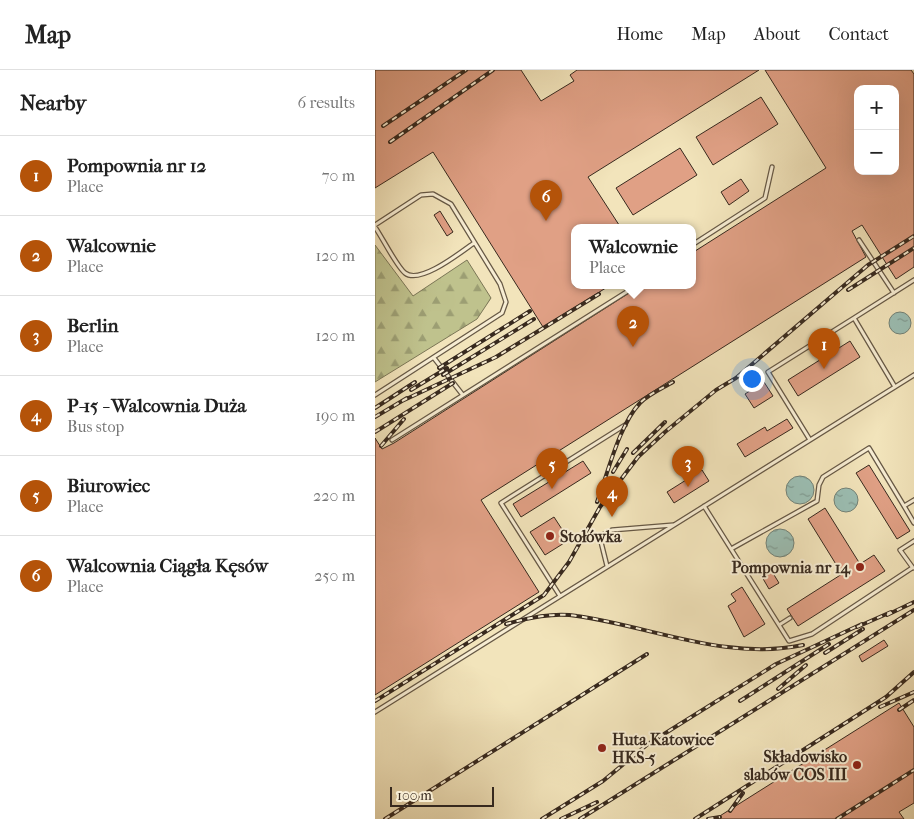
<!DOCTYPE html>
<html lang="en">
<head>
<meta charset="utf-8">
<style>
  :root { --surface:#fff; --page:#f6f6f6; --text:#222; --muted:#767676; --line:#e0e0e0; --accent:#b45309 }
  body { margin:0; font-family:"IM FELL French Canon",serif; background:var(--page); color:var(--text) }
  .controls { position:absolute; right:15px; top:15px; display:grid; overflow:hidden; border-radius:10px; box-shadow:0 5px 20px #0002 }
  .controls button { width:45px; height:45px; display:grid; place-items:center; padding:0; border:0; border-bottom:1px solid var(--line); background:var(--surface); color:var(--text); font:25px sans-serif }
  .scale { position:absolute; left:15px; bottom:12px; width:104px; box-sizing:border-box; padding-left:5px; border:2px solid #37291e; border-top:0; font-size:14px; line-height:18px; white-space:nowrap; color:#37291e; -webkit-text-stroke:4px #f7edd3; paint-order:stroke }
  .you { position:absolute; left:376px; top:308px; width:18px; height:18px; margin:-12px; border:4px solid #fff; border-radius:50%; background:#1a73e8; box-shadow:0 0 0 8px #1a73e833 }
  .badge { display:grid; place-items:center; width:32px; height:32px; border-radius:50%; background:var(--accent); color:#fff; font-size:16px; font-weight:700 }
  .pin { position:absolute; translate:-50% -41px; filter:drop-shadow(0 1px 2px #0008) }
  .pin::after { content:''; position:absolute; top:26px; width:18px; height:15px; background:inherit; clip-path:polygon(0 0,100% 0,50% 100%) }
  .popup { position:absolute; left:196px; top:154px; width:125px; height:65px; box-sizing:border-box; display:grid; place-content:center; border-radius:10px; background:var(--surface); filter:drop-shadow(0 1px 4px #0005); font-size:16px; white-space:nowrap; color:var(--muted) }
  .popup b { font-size:19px; color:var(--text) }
  .popup::after { content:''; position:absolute; left:50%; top:100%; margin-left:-10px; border:10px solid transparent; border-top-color:var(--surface) }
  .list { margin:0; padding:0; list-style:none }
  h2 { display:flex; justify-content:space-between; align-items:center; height:65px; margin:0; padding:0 20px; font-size:21px }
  h2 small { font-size:16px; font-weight:400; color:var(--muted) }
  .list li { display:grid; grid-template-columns:32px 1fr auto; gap:15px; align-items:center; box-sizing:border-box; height:80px; padding:0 20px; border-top:1px solid var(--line) }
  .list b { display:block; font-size:19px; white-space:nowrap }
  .list p { margin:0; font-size:16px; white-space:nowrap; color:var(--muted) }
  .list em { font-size:16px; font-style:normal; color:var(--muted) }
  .map { position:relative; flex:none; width:539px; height:749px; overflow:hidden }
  header { display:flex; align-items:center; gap:30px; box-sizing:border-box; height:70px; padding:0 25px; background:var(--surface); border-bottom:1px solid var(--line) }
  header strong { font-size:24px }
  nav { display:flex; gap:28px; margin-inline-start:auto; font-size:18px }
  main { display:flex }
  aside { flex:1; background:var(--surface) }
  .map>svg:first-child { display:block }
  .forest { fill:url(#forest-firs); stroke:#7b7656 }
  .water { fill:url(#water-ripples); stroke:#738277 }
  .building { fill:#e0a085; stroke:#37291e; fill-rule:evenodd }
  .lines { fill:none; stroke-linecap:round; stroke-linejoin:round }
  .service-casing { stroke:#665845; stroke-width:5.5 }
  .service { stroke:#f7edd3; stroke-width:3 }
  .rail-casing { stroke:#37291e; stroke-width:4 }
  .rail { stroke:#f7edd3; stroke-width:2; stroke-dasharray:5.5; stroke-linecap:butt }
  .poi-dot { fill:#8f2418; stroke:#f7edd3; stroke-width:2 }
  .labels { text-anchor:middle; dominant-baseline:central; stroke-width:4; stroke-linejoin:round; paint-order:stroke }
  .poi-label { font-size:16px; font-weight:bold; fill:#37291e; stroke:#f7edd3; text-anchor:start }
</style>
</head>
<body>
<header>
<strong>Map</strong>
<nav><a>Home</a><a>Map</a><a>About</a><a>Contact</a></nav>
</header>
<main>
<aside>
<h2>Nearby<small>6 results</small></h2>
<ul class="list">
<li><span class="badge">1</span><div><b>Pompownia nr 12</b><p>Place</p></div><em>70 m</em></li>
<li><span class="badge">2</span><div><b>Walcownie</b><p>Place</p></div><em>120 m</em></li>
<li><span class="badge">3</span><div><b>Berlin</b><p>Place</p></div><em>120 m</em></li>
<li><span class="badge">4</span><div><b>P-15 - Walcownia Duża</b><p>Bus stop</p></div><em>190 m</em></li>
<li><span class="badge">5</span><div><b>Biurowiec</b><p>Place</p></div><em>220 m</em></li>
<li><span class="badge">6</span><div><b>Walcownia Ciągła Kęsów</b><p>Place</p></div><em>250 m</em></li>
</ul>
</aside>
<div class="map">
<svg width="539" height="749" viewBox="0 0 539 749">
  <defs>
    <pattern id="forest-firs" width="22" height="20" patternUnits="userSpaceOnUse" patternTransform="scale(1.25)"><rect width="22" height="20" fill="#bfc28d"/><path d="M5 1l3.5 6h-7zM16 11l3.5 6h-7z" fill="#9c9e73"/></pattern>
    <pattern id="water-ripples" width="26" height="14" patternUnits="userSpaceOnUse" patternTransform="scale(1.25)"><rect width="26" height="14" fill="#9bbeb3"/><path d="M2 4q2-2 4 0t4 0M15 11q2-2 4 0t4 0" fill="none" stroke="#7f9a91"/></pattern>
  </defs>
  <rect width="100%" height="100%" fill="#f2e4bb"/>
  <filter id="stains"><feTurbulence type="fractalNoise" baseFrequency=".004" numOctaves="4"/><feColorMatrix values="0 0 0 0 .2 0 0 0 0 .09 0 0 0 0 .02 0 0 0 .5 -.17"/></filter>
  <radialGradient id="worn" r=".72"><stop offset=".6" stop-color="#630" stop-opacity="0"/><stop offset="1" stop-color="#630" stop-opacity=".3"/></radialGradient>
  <path class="forest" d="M0 175 38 226 92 190 116 228 102 249 0 312Z"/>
  <path class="water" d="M514 253a11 11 0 1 1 22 0a11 11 0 1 1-22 0Z
    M411 420a14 14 0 1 1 28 0a14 14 0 1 1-28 0Z
    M459 430a12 12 0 1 1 24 0a12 12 0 1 1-24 0Z
    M391 473a14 14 0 1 1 28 0a14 14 0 1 1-28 0Z"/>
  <path class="building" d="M0 0H146L166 31 199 11 195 5 202 0H384L213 107 246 158H199V216H234L168 257 58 82 0 118Z
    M390 0H536L539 4V197L521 209 487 155 477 161 491 187 106 430 164 522 0 625V368L7 379 19 373 265 216H317V183L451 98ZM483 19H520V101H483Z
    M386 27 403 54 338 95 321 67Z
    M305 78 322 105 258 145 241 118Z
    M366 109 374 121 354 135 346 122Z
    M65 141 78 162 72 166 59 145Z
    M475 271 485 287 423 326 413 310Z
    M389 312 398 326 379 338 370 324Z
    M412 349 418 358 370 387 362 374 390 357 392 361Z
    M208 391 216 403 146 447 138 434Z
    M494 395 535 461 522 469 481 403Z
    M327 400 334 411 299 433 292 422Z
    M450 438 485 494 499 485 510 501 423 556 412 539 467 504 433 449Z
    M179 447 194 470 170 485 155 462Z
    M393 495 404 513 394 519 383 500Z
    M367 517 390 554 369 567 353 536 361 531 356 524Z
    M509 570 513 576 487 592 484 586Z
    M524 633 539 657V733L524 742 529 749H340Z"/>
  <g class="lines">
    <g class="service-casing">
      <path id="service" d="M0 155 46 125 58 124 76 134 125 214 131 232 127 243 0 325
        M0 157C7 167 22 197 30 203 45 215 86 182 99 173
        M484 170 519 223
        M317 175 390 128 397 97
        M59 288 87 324
        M520 317 479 248 539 210
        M17 370 261 216
        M435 370 393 302 479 248
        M539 430 529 436 539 453
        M329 436 414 571 437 564 537 498
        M356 479 442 431 444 415 448 407 494 378 529 436
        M232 496 226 472 229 464 237 460 298 455
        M538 498 525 480 539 471
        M185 526 126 433 250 355
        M404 555 415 548
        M0 642 539 305"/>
    </g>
    <use href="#service" class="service"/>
    <g class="rail-casing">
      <path id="rail" d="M8 56 91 0
        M15 72 118 0
        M473 220 539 178
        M64 298 155 241
        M68 305 159 249
        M36 320 72 298
        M27 331 121 287 224 224
        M0 338 40 312
        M0 347 32 328
        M0 362 78 313
        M6 376 29 349
        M258 383 290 352
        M238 402 252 379
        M222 432C233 403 244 355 265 333 274 324 288 318 298 312
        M512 545 539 532
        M131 554C153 548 179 542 202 546 278 557 351 591 428 575
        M482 557 516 542
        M450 583 488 559
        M403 619 431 595
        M0 631 169 525 194 492 225 437 263 387 290 362 341 320 361 308 493 195 539 166
        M365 631 454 574
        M505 637 539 622
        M524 640 539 630
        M355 741 368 723
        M10 749 272 584
        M167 749 228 711 273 674 401 594 487 554
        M186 749 222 732
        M205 749 539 540
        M320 749 511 627 539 602
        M333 749 345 747
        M462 749 539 700"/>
    </g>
    <use href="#rail" class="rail"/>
  </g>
  <g class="poi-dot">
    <circle cx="175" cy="466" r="5"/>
    <circle cx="485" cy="497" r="5"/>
    <circle cx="227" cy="678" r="5"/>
    <circle cx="482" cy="695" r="5"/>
  </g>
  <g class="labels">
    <g class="poi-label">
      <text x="185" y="466">Stołówka</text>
      <text x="475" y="497" text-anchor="end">Pompownia nr 14</text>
      <text x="237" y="669">Huta Katowice<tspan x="237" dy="18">HKS-5</tspan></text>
      <text x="472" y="686" text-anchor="end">Składowisko<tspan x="472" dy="18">slabów COS III</tspan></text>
    </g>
  </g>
  <rect width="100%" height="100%" filter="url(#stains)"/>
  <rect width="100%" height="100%" fill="url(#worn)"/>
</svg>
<div class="controls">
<button>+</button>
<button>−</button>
</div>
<div class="scale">100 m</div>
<div class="you"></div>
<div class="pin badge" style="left:449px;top:299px">1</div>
<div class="pin badge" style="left:258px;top:277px">2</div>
<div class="popup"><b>Walcownie</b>Place</div>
<div class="pin badge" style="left:313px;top:417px">3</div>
<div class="pin badge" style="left:237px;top:447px">4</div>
<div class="pin badge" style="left:177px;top:419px">5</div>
<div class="pin badge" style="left:171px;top:151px">6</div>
</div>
</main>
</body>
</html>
